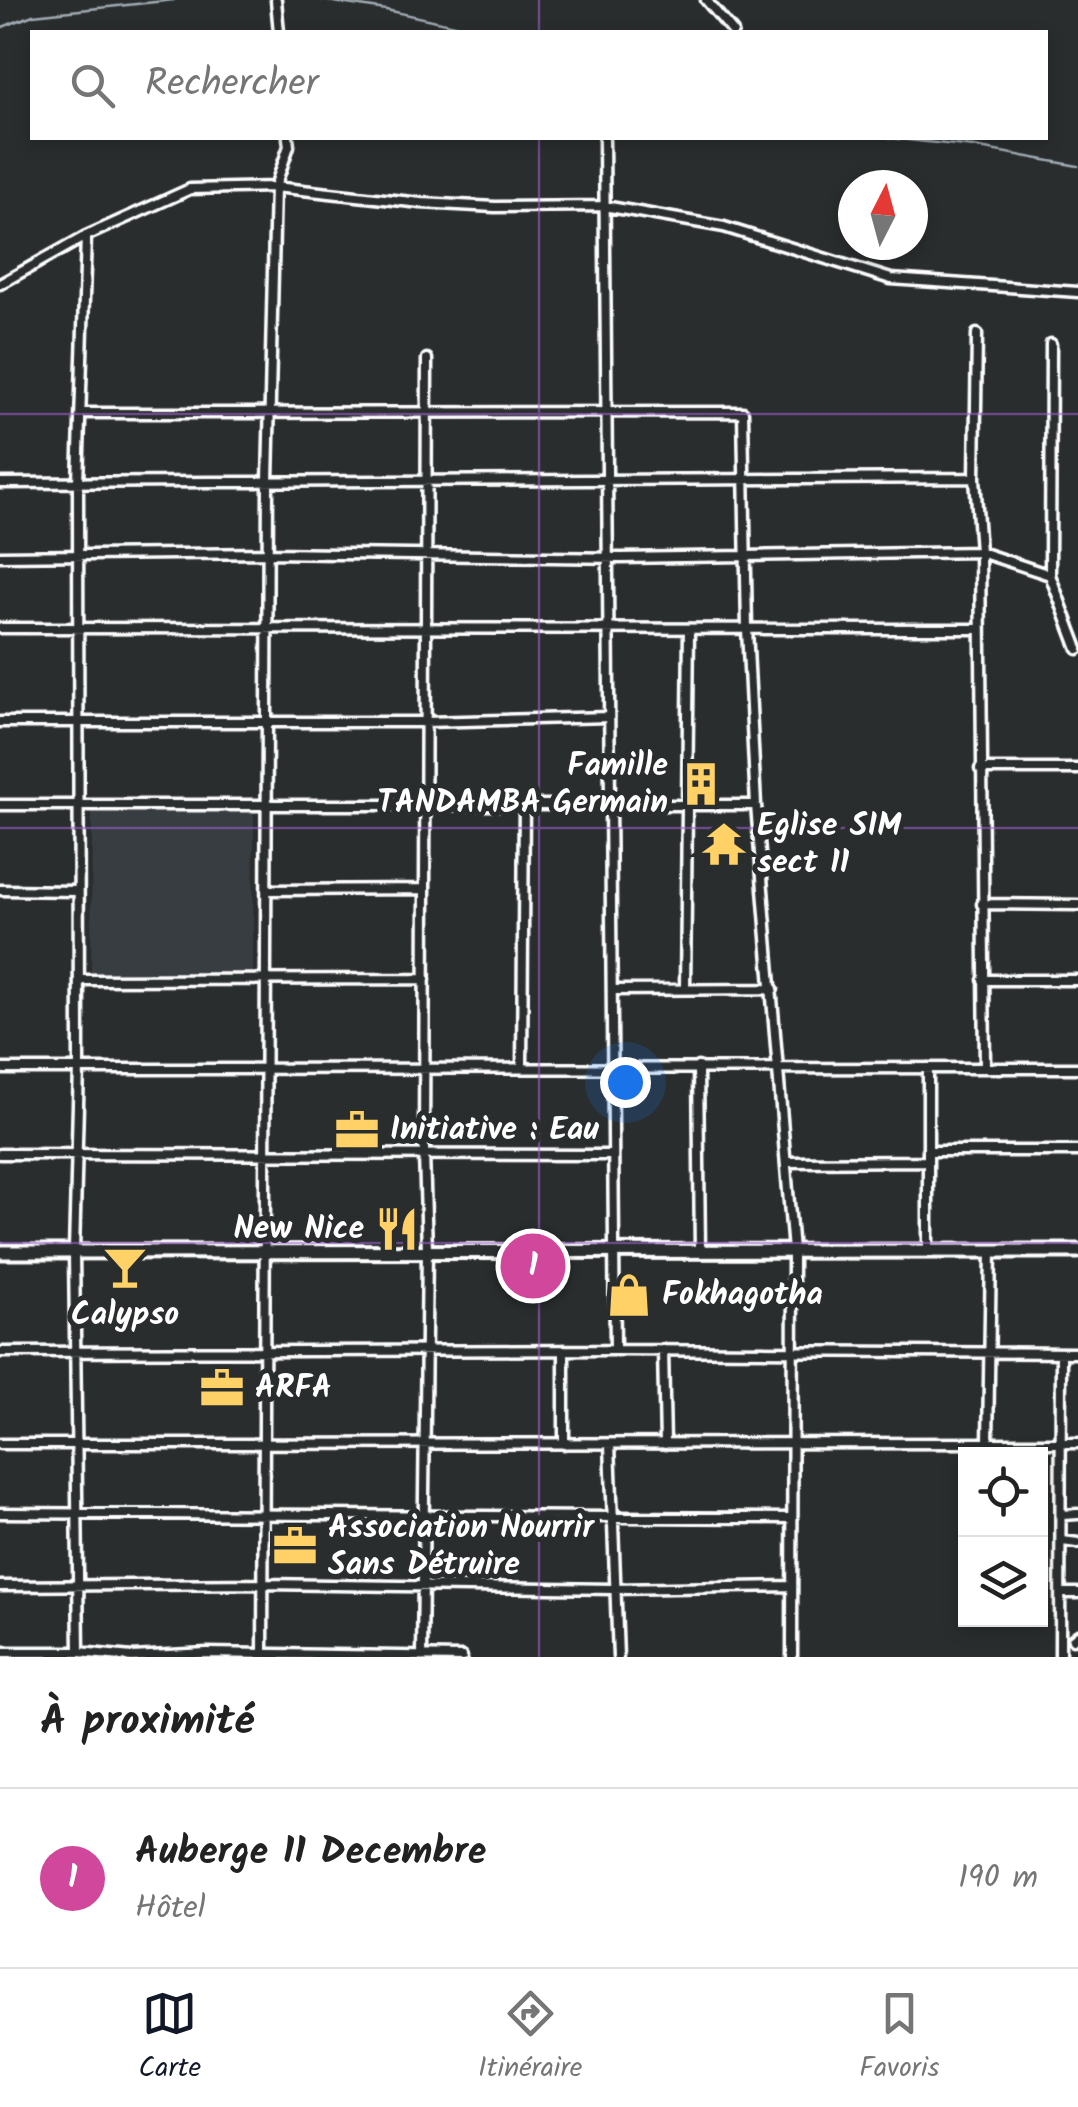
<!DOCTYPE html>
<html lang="fr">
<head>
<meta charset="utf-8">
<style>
  :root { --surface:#fff; --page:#f2f2f2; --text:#222; --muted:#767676; --line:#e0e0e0; --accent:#111827 }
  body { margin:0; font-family:Kalam,sans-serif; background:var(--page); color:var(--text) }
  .controls { position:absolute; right:30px; bottom:30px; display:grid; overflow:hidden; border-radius:0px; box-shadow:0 5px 15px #0003 }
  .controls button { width:90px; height:90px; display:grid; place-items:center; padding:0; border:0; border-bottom:2px solid var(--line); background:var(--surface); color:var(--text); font:50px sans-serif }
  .compass { position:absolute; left:838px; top:170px; width:90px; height:90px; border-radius:50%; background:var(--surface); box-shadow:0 5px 15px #0003; rotate:6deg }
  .you { position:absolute; left:625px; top:1082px; width:35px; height:35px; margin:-25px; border:8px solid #fff; border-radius:50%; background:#1a73e8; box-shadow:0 0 0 15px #1a73e833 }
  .badge { display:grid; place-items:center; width:65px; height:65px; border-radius:50%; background:var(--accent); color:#fff; font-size:32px; font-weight:700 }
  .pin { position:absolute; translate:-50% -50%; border:5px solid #fff; box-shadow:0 2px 10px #0006 }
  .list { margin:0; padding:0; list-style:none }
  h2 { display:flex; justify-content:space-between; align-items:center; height:130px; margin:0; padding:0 40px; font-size:42px }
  h2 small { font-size:32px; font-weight:400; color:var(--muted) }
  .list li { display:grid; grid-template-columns:65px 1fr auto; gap:30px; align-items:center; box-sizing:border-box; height:180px; padding:0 40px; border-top:2px solid var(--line) }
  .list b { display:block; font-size:38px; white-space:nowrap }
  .list p { margin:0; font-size:32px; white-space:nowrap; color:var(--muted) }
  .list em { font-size:32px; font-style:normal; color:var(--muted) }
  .icon { flex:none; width:55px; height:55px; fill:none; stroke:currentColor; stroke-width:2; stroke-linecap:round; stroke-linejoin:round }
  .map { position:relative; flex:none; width:1078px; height:1657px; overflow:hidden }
  .search { position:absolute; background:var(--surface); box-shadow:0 5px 15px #0003; left:30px; right:30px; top:30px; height:110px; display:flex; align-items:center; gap:25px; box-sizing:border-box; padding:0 35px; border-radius:0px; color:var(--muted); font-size:38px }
  .sheet { height:310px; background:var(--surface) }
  nav { display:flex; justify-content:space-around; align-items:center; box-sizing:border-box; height:140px; border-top:2px solid var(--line); background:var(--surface); font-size:28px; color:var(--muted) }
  nav a { display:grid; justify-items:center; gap:5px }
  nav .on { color:var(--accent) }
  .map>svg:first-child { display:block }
  .built { fill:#383d43 }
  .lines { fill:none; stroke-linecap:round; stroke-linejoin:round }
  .stream { stroke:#a0acb3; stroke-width:2.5 }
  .minor-casing { stroke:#fff; stroke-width:15 }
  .highway-casing { stroke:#fff; stroke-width:19 }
  .minor { stroke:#2a2d2e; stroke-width:8 }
  .highway { stroke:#2a2d2e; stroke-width:11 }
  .grid { fill:none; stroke:#9c61cf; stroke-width:2.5; stroke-opacity:0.55 }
  .labels { text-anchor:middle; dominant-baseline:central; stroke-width:10; stroke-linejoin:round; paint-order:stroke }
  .poi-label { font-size:32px; font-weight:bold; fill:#fff; stroke:#2a2d2e; text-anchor:start }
</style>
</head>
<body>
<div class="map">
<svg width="1078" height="1657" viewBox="0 0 1078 1657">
  <rect width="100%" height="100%" fill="#2a2d2e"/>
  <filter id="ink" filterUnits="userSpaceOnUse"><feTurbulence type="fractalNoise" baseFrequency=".01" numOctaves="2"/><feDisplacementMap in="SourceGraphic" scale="20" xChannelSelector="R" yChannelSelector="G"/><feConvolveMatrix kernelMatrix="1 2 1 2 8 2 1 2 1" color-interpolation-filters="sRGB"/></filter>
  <g filter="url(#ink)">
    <path class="built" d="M92 812 254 813 253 976 91 973Z"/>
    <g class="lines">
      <path class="stream" d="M321 0 386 10 487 32
        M0 28 33 15 174 0
        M889 138 974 147 1078 166"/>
      <g class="minor-casing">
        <path id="minor" d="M276 0 279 32
          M706 0 733 32
          M604 140 615 1350
          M0 284 86 236 190 189 275 187 421 203 495 207 604 206 724 227 891 279 1078 292
          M977 334 975 478 980 552 985 1068
          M81 413 743 412 747 629 756 805 793 1251 792 1657
          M0 483 975 478
          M0 556 269 553 621 558 980 552 1050 575 1078 649
          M1050 575 1051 344
          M0 628 978 629
          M0 722H425L609 717
          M980 769H1078
          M0 805H756
          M0 890 78 891
          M266 890 425 889
          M982 904 1078 905
          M79 980 425 979
          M983 980H1078
          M685 989 689 629
          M612 990 773 989
          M522 1067 524 804
          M698 1067 700 1251
          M928 1068V1250
          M0 1069 1078 1068
          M928 1151H1078
          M0 1154 613 1155
          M787 1162 928 1161
          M663 1350 665 1444
          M0 1352 615 1350 1078 1353
          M988 1443 991 1250
          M0 1444 1078 1443
          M564 1444V1350
          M610 1444 618 1657
          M0 1513 792 1518
          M1062 1515 1078 1514
          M1062 1541 1078 1543
          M0 1586 264 1584 613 1589 791 1586
          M1061 1593H1078
          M1073 1639 1078 1635
          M0 1652H79L132 1657 207 1653 462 1657
          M79 1652 74 1251 79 1068 78 483 86 236
          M263 1657 268 481 275 187 289 146 288 138
          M422 1657 427 1250 424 1154 427 359
          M1060 1657 1061 1353"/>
      </g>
      <g class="highway-casing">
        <path id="highway" d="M0 1252 1078 1251"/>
      </g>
      <use href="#minor" class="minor"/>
      <use href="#highway" class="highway"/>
    </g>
  </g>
  <path class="grid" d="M539 0V32M539 138V1657M0 414H1078M0 828H1078M0 1243H1078"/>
  <defs>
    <g id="building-bare" transform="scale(3.45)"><path d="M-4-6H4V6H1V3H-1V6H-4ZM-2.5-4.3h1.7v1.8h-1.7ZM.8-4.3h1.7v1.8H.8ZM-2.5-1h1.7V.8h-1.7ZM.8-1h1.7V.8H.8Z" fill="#ffd166" stroke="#2a2d2e" stroke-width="2.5" paint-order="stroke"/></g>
    <g id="temple-bare" transform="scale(3.45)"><path d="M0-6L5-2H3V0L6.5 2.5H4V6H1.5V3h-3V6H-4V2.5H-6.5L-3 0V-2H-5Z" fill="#ffd166" stroke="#2a2d2e" stroke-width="2.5" paint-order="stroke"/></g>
    <g id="office-bare" transform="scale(3.45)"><path d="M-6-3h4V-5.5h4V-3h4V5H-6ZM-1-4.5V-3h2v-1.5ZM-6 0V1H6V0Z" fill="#ffd166" stroke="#2a2d2e" stroke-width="2.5" paint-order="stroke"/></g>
    <g id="restaurant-bare" transform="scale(3.45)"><path d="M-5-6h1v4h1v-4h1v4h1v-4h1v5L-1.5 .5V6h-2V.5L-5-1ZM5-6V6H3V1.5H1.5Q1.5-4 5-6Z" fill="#ffd166" stroke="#2a2d2e" stroke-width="2.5" paint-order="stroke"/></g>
    <g id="bar-bare" transform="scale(3.45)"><path d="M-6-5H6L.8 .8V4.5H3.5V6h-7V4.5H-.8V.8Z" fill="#ffd166" stroke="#2a2d2e" stroke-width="2.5" paint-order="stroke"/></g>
    <g id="shop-bare" transform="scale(3.45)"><path d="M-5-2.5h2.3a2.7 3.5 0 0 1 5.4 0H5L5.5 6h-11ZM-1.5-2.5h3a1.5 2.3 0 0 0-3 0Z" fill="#ffd166" stroke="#2a2d2e" stroke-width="2.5" paint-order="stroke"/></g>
  </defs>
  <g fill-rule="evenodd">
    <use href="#building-bare" x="701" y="784"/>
    <use href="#temple-bare" x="724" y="844"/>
    <use href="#office-bare" x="357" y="1130"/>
    <use href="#restaurant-bare" x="397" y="1229"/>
    <use href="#bar-bare" x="125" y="1267"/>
    <use href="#shop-bare" x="629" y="1295"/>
    <use href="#office-bare" x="222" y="1388"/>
    <use href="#office-bare" x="295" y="1546"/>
  </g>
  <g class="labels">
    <g class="poi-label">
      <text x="668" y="766" text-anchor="end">Famille<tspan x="668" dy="37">TANDAMBA Germain</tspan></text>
      <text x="757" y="826">Eglise SIM<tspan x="757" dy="37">sect 11</tspan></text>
      <text x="390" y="1130">Initiative : Eau</text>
      <text x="364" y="1229" text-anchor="end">New Nice</text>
      <text x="662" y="1295">Fokhagotha</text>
      <text x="125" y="1315" text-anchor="middle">Calypso</text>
      <text x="255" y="1388">ARFA</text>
      <text x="328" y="1528">Association Nourrir<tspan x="328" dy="37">Sans Détruire</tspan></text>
    </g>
  </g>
</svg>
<div class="controls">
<button><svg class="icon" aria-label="locate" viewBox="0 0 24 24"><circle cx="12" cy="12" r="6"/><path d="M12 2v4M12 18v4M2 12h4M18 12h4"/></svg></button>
<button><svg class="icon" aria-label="layers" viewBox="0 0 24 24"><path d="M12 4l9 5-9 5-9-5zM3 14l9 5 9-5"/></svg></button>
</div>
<svg class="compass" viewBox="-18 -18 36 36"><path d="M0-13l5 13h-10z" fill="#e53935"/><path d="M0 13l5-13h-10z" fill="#767676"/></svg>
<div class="you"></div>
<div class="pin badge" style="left:533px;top:1266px;background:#d1479c">1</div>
<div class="search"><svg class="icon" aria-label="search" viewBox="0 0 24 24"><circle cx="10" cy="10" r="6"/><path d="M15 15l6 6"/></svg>Rechercher</div>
</div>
<section class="sheet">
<h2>À proximité<small></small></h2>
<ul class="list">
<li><span class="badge" style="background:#d1479c">1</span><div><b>Auberge 11 Decembre</b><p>Hôtel</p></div><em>190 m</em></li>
</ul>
</section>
<nav>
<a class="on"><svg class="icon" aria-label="map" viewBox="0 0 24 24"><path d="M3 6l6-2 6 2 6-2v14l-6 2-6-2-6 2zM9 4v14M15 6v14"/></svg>Carte</a>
<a><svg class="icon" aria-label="directions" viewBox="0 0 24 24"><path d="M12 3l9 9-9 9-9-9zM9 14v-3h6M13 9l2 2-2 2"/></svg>Itinéraire</a>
<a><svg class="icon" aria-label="saved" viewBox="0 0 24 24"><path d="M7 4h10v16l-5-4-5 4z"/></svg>Favoris</a>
</nav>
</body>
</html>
